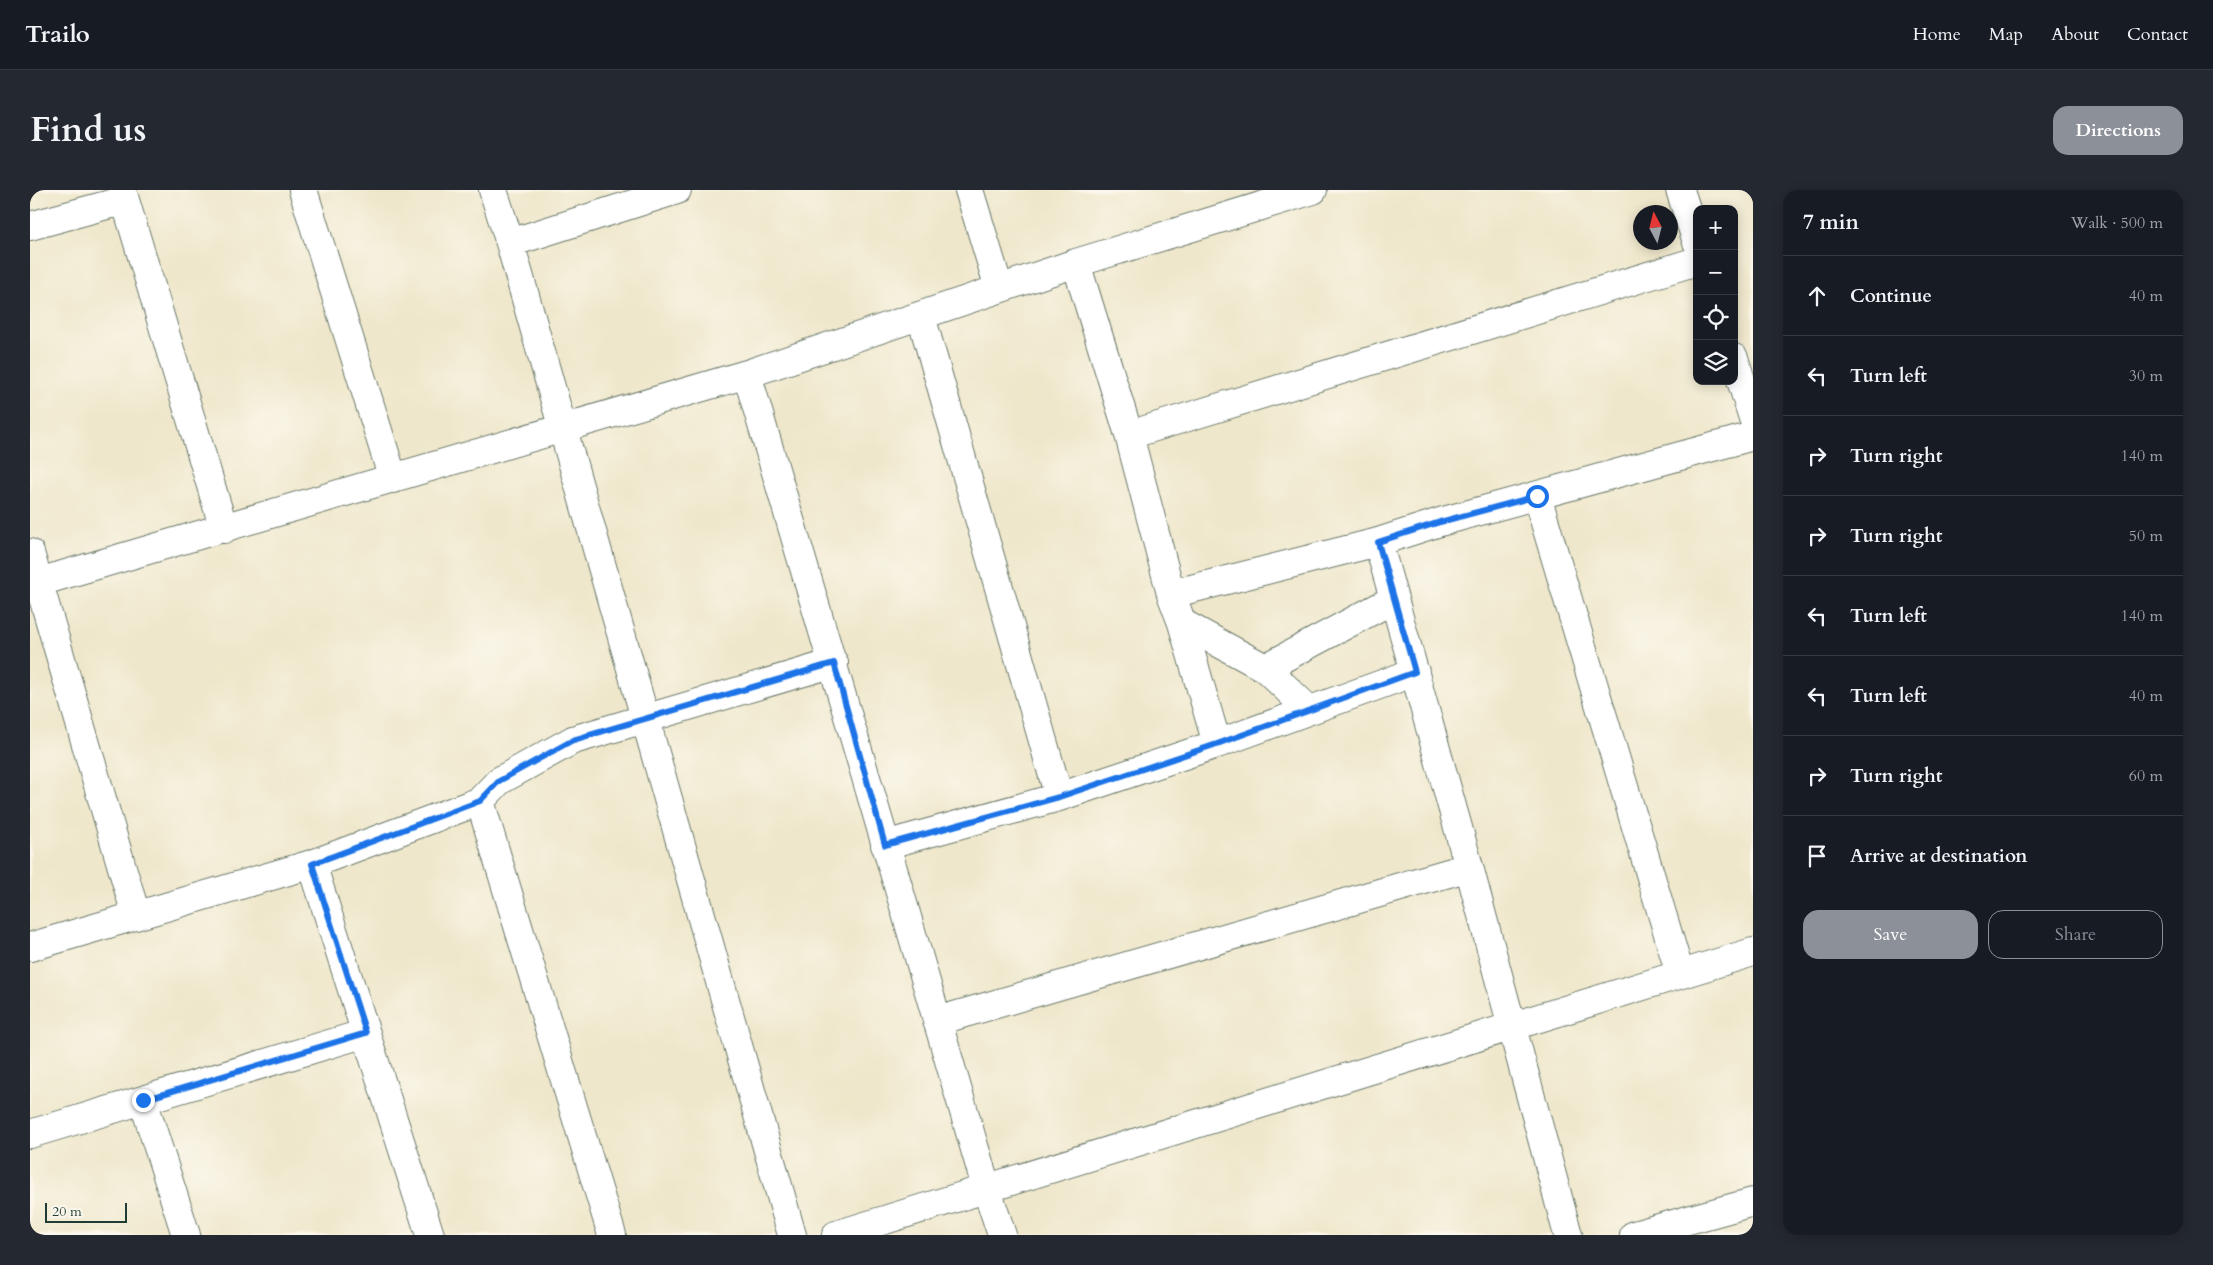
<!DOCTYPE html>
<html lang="en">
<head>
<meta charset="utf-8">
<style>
  :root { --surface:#171b24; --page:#242831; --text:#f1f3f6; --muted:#9ea1a6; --line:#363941; --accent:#8c9099 }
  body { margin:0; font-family:Cardo,serif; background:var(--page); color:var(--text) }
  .controls { position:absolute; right:15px; top:15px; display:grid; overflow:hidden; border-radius:10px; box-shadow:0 2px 12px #0003 }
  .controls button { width:45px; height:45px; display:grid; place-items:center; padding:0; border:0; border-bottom:1px solid var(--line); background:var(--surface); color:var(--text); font:25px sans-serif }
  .compass { position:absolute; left:1603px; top:15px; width:45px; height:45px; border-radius:50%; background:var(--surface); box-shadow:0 2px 12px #0003; rotate:353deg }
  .scale { position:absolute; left:15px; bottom:12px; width:82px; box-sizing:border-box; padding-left:5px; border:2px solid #1f3d34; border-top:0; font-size:14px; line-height:18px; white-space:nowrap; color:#1f3d34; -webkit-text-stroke:4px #fbf7ec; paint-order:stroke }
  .stop { position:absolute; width:15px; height:15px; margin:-11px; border:4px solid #1a73e8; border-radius:50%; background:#fff }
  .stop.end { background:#1a73e8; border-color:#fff; box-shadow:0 1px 5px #0008 }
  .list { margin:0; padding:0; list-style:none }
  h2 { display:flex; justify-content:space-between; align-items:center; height:65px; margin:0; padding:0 20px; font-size:21px }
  h2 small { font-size:16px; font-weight:400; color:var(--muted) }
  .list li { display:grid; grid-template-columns:32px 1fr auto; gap:15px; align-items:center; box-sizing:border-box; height:80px; padding:0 20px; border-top:1px solid var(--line) }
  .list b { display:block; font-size:19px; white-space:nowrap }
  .list em { font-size:16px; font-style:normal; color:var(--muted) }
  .actions { display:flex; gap:10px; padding:15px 20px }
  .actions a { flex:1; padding:11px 0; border:1px solid var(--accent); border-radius:15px; text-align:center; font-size:18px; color:var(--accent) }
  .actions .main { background:var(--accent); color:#fff }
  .icon { flex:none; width:28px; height:28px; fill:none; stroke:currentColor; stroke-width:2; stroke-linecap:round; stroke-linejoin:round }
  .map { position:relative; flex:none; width:1723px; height:1045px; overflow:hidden; border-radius:15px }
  header { display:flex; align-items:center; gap:30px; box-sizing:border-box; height:70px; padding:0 25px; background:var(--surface); border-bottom:1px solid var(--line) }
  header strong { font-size:24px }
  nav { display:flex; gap:28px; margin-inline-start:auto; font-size:18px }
  .intro { display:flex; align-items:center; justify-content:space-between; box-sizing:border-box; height:120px; padding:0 30px }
  h1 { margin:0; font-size:35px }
  .button { padding:12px 22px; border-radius:15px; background:var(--accent); color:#fff; font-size:18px; font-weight:700 }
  main { display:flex; gap:30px; padding:0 30px }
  aside { flex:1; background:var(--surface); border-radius:15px; box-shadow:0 2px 12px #0003 }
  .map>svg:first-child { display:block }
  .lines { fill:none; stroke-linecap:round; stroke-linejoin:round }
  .street-casing { stroke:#687869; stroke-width:30 }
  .street { stroke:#fff; stroke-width:28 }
  .route { stroke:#1a73e8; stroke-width:6 }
</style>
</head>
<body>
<header>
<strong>Trailo</strong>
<nav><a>Home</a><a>Map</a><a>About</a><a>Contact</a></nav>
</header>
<div class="intro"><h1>Find us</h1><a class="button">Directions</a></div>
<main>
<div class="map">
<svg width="1723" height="1045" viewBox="0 0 1723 1045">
  <rect width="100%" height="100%" fill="#fbf7ec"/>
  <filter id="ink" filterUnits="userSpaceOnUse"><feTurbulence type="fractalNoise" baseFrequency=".02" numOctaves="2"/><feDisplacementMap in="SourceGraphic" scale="10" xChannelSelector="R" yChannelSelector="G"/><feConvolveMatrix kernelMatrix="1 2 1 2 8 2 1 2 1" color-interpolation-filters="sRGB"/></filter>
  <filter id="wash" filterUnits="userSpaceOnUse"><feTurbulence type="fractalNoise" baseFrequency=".0096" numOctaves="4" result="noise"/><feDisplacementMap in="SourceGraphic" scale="20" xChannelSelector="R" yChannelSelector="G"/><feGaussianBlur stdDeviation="1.12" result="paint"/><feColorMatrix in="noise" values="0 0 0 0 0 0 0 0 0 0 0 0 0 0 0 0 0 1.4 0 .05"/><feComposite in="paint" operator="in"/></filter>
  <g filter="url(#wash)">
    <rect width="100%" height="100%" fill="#efe7cb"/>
  </g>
  <g filter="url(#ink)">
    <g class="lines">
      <g class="street-casing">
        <path id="street" d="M92 0 194 339
          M273 0 363 289
          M463 0 480 53 762 1045
          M939 0 969 98
          M1650 0 1667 52
          M0 36 95 10
          M480 53 647 0
          M1046 73 1099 245 1141 404 1152 433 1187 554
          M891 126 1029 607
          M1704 168 1723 228
          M717 184C799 455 876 726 956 997L972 1045
          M1099 245 1667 71
          M1507 306 1650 784
          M0 363 106 725
          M9 392 717 184 1046 73 1283 0
          M1141 404 1348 352
          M1152 433 1235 478 1279 520
          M1235 478 1364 409
          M450 611 582 1045
          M855 655 1029 607 1187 554 1385 482
          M282 674 400 1045
          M0 757 282 674 450 611 469 591 543 550 804 473
          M907 831 1439 677
          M113 910 156 1045
          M0 944 336 843
          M806 1045 1723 762
          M1538 1045 1439 677 1348 352 1410 332 1723 246
          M1604 1045 1723 1012"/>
      </g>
      <use href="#street" class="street"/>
    </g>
  </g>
  <g class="lines" filter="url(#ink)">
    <path class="route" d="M113 910 336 843 282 674 450 611 469 591 543 550 804 473 855 655 1029 607 1187 554 1385 482 1348 352 1410 332 1507 306"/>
  </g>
</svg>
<div class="controls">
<button>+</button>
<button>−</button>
<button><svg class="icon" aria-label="locate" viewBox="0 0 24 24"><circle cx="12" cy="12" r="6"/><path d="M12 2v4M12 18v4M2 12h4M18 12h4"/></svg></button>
<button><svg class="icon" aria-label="layers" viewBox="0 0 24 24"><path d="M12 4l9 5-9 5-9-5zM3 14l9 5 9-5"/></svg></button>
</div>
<svg class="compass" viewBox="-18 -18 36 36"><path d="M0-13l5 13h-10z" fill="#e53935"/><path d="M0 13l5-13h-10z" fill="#9ea1a6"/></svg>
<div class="scale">20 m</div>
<div class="stop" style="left:1507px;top:306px"></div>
<div class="stop end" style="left:113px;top:910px"></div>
</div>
<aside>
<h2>7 min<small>Walk · 500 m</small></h2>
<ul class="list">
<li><svg class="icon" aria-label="ahead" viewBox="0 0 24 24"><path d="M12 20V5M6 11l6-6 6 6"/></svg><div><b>Continue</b></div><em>40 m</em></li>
<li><svg class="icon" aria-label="left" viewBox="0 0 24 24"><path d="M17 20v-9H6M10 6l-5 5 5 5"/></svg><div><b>Turn left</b></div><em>30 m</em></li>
<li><svg class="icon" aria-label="right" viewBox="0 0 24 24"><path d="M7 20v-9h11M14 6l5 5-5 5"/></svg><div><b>Turn right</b></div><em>140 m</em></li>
<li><svg class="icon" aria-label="right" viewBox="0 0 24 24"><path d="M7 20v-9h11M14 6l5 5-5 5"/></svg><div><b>Turn right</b></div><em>50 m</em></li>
<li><svg class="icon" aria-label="left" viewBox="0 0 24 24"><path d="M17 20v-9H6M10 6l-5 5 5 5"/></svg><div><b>Turn left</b></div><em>140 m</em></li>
<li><svg class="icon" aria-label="left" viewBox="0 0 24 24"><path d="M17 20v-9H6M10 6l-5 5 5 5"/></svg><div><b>Turn left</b></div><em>40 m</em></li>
<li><svg class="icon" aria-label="right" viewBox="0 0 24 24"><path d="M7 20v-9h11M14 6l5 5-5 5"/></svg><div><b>Turn right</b></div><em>60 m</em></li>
<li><svg class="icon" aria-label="arrive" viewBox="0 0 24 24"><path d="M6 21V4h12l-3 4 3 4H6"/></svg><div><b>Arrive at destination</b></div></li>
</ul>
<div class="actions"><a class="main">Save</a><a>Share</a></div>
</aside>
</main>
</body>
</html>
